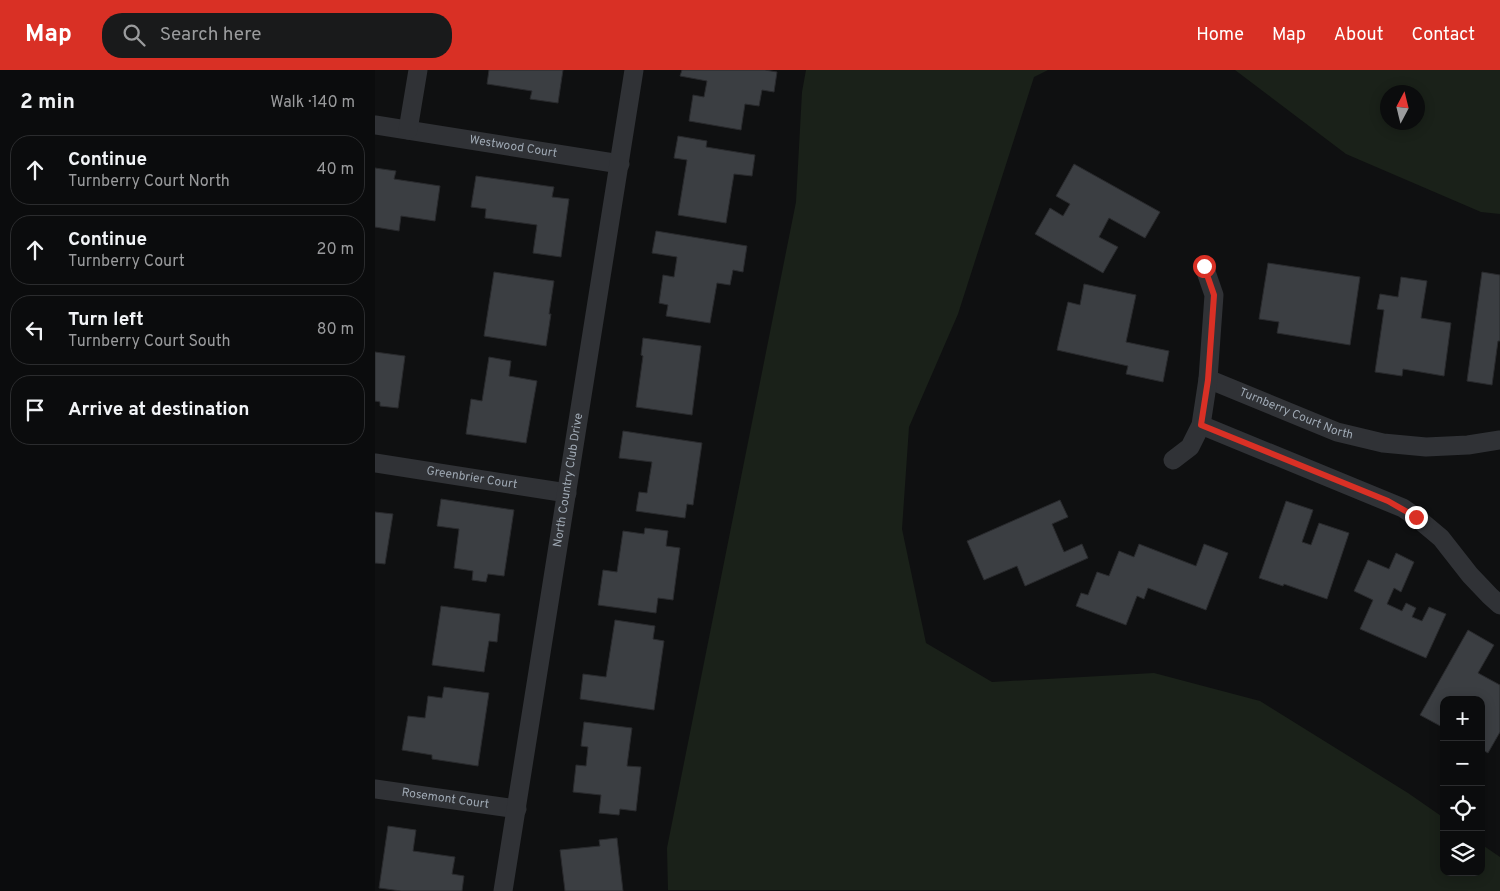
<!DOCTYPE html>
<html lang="en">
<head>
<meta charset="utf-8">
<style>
  :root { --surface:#0b0c0d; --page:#191a1b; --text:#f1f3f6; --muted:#9a9b9d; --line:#2b2c2e; --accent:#d93025 }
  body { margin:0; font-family:Overpass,sans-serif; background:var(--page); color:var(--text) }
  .controls { position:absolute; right:15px; bottom:15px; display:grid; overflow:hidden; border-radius:10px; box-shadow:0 2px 12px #0003 }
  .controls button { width:45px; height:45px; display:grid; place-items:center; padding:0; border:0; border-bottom:1px solid var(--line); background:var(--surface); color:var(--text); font:25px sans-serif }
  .compass { position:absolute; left:1005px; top:15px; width:45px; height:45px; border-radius:50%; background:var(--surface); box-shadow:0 2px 12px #0003; rotate:7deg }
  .stop { position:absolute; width:15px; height:15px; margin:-11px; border:4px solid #d93025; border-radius:50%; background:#fff }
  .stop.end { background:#d93025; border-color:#fff; box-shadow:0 1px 5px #0008 }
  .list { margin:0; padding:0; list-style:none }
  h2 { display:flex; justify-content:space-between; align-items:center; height:65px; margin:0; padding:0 20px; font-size:21px }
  h2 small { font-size:16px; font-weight:400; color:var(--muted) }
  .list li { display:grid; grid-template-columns:32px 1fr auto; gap:15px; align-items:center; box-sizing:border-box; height:70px; margin:0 10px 10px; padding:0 10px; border:1px solid var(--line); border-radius:20px }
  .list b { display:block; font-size:19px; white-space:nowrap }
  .list p { margin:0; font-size:16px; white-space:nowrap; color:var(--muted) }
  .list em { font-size:16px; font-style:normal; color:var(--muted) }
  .icon { flex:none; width:28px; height:28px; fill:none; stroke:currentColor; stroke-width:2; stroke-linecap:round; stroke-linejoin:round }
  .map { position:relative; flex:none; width:1125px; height:821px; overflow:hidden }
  header { display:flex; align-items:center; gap:30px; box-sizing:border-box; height:70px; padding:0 25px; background:var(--accent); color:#fff }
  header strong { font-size:24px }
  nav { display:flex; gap:28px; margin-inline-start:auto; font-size:18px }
  .search { width:350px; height:45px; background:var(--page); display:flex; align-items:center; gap:12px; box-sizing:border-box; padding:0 18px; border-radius:20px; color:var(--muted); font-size:19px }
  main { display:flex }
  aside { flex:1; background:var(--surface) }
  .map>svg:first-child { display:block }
  .green { fill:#1a2119; fill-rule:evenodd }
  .building { fill:#3b3e42; stroke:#292a2d }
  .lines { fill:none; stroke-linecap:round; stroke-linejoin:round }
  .minor { stroke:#303236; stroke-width:19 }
  .route { stroke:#d93025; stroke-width:6 }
  .labels { text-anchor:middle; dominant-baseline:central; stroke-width:4; stroke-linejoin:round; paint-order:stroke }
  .street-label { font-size:12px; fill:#9fa9b4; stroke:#0b0b0c }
</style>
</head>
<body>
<header>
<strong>Map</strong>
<div class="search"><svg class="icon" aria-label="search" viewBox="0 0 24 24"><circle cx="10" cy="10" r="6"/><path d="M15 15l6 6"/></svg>Search here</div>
<nav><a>Home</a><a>Map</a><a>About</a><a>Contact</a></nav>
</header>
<main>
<aside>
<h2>2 min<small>Walk · 140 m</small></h2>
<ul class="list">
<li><svg class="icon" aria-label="ahead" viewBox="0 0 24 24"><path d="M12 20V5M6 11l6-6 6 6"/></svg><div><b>Continue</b><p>Turnberry Court North</p></div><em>40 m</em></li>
<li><svg class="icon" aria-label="ahead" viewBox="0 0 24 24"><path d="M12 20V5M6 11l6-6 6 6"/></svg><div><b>Continue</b><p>Turnberry Court</p></div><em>20 m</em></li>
<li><svg class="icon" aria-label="left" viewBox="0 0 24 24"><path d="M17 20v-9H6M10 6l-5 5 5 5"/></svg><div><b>Turn left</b><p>Turnberry Court South</p></div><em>80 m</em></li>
<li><svg class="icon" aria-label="arrive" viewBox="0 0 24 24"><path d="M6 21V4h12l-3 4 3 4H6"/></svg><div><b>Arrive at destination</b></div></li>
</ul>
</aside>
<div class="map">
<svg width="1125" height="821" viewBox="0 0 1125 821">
  <rect width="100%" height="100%" fill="#0f1011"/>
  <path class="green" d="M431 0H673L659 7 583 244 534 357 527 459 551 573 617 612 779 603 885 631 1033 723 1069 748V802H1106V774L1125 787V821L293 820 292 778 421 132 427 22Z
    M860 0H1125V144L1106 142 971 84ZM1012 22H1042V52H1012Z"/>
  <path class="building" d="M114 0H188L183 33 155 29 157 21 112 14Z
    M307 0H390L402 2 399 22 387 20 384 36 370 34 366 60 314 51 318 25 329 27 332 11 305 6Z
    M303 66 332 71 331 77 380 85 377 106 359 104 351 153 303 145 312 90 299 88Z
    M699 94 785 142 770 168 734 148 724 167 743 177 728 203 660 164 675 138 688 146 695 134 681 126Z
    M0 98 21 101 19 109 65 116 60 151 26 146 24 161 0 157Z
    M101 106 179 117 177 127 194 129 186 187 158 183 162 155 110 148 111 139 96 137Z
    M281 161 372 176 368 202 358 200 355 215 342 213 335 253 291 246 293 235 284 233 288 205 299 207 302 187 277 183Z
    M893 193 985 207 975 275 902 263 904 252 884 249Z
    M119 202 179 211 174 244H176L171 276 109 266Z
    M1107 202 1125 205V271H1123L1117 315 1092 311Z
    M1026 207 1052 211 1046 248 1076 253 1069 306 1028 299 1027 306 1000 302 1009 240 1002 239 1005 224 1023 227Z
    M709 214 761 225 751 272 794 281 788 312 751 304 753 296 682 280 693 232 705 235Z
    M268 268 326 276 317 345 261 337 268 286 266 285Z
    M0 282 30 286 23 338 5 336V332L0 331Z
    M114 287 136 291 134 306 162 311 151 373 91 364 96 329 107 331Z
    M248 361 327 373 318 435 312 434 310 448 261 441 264 422 272 423 277 392 244 388Z
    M66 429 139 440 129 506 113 504 111 512 97 510 98 501 79 498 84 459 62 456Z
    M685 430 693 447 677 454 689 482 707 474 713 488 650 516 642 496 609 510 592 471Z
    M911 431 938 440 927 472 936 475 944 453 974 463 952 529 909 514 908 516 884 508Z
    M0 442 18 444 10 494 0 493Z
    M270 458 293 461 291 476 305 478 298 530 283 528 281 543 223 535 228 500 242 502 248 461 269 464Z
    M764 474 821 496 829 474 853 483 831 540 773 518 769 529 762 526 751 555 701 536 706 523 713 525 722 502 734 506 744 481 759 487Z
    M1021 483 1039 492 1026 522 1019 518 1012 534 1027 541 1031 533 1041 538 1037 547 1047 551 1054 537 1071 544 1051 588 985 559 998 530 979 521 993 490 1014 499Z
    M66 536 125 544 122 572 114 571 109 602 57 595Z
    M240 550 280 556 278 569 289 571 279 640 205 629 208 604 231 607Z
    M1093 560 1119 575 1103 603 1125 615V662L1113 683 1106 679V630H1069V658L1045 645Z
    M69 617 114 623 103 696 57 689V685L27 680 33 646 50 648 53 626 67 628Z
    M209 652 257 658 252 696 266 697 261 741 245 739 244 745 224 743 226 725 198 722 201 695 211 696 213 677 206 676Z
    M13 756 41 760 38 781 80 787 77 804 89 806 87 821H26L4 818Z
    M242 768 248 821H190L185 780 225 776 224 770Z"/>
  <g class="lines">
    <g class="minor">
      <path id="s1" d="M0 55 245 94"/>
      <path d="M33 60 43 0"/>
      <path id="s2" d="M833 309 962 362 1008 373 1051 377 1093 375 1125 370"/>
      <path d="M826 355 1028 438 1041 447 1066 468 1095 505 1115 526 1125 535"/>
      <path d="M798 390 815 377 826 355 833 309 839 225 829 196"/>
      <path id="s3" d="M0 393 192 423"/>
      <path id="s4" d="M0 719 142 739"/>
      <path id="s5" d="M128 821 259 0"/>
    </g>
  </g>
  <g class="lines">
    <path class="route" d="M829 196 839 225 833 310 826 355 1013 431 1041 447"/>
  </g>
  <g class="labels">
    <g class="street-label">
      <text stroke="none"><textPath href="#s1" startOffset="140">Westwood Court</textPath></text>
      <text stroke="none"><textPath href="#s2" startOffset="95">Turnberry Court North</textPath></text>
      <text stroke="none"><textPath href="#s3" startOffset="98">Greenbrier Court</textPath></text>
      <text stroke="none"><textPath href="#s5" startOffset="416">North Country Club Drive</textPath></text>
      <text stroke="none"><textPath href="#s4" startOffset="71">Rosemont Court</textPath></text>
    </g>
  </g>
</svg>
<div class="controls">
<button>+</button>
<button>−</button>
<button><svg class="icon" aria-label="locate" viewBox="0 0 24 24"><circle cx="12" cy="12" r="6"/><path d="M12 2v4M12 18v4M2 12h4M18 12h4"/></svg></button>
<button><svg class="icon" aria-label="layers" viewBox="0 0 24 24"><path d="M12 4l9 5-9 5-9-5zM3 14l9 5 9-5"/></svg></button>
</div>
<svg class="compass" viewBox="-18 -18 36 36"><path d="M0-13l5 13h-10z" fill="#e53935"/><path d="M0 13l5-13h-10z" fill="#9a9b9d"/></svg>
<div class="stop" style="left:829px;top:196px"></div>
<div class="stop end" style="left:1041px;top:447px"></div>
</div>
</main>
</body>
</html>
